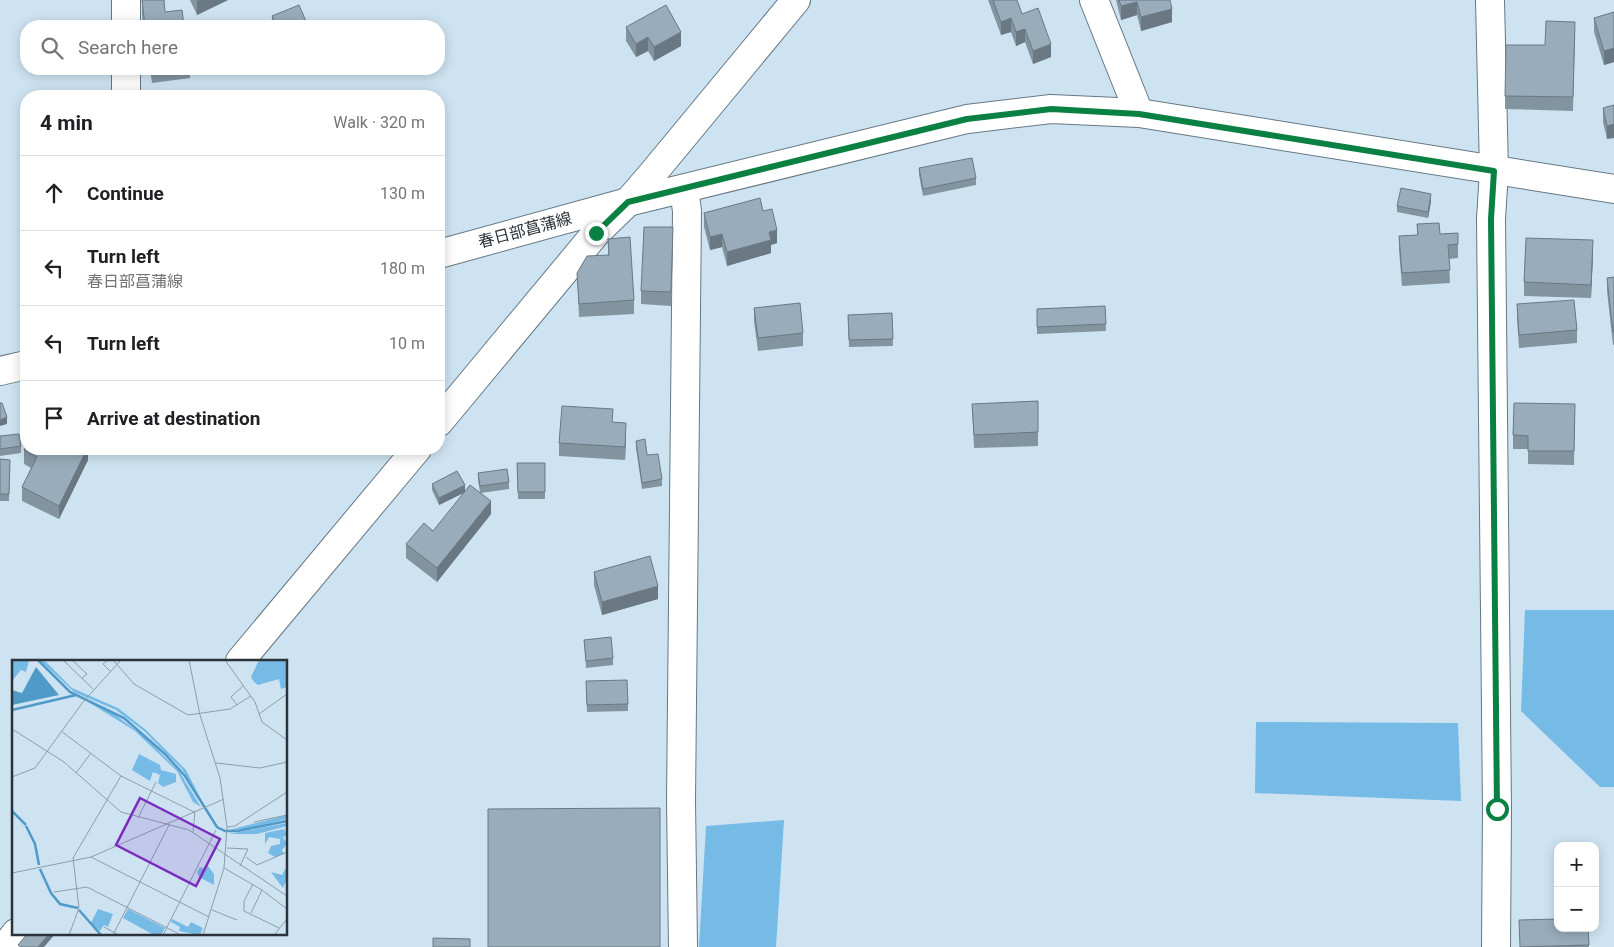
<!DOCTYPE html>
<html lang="en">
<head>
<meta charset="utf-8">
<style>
  :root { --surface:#fff; --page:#f2f2f2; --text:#202124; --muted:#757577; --line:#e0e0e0 }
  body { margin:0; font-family:Roboto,"Noto Sans JP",sans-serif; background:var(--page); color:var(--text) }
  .controls { position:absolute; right:15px; bottom:15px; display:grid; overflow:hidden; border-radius:10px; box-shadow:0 2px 12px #0003 }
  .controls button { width:45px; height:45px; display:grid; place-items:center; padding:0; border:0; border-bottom:1px solid var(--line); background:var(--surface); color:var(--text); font:25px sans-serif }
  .stop { position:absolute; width:15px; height:15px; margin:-11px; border:4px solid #0b8043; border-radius:50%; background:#fff }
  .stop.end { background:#0b8043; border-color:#fff; box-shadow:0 1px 5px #0008 }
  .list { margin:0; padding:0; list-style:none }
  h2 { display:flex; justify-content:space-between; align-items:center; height:65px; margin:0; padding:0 20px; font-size:21px }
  h2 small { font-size:16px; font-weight:400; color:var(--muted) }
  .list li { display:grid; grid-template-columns:32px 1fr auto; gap:15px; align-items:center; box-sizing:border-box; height:75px; padding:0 20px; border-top:1px solid var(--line) }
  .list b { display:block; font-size:19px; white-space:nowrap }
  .list p { margin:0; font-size:16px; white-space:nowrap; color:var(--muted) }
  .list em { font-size:16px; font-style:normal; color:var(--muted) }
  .icon { flex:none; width:28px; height:28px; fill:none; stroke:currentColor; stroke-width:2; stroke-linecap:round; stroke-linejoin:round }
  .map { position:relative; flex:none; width:1614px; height:947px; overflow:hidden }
  .search { position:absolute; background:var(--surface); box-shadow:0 2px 12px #0003; left:20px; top:20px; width:425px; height:55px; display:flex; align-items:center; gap:12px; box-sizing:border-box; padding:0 18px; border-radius:20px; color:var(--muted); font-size:19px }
  .panel { position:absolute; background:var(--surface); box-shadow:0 2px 12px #0003; left:20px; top:90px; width:425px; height:365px; border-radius:20px }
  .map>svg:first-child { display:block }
  .green { fill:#76bae6 }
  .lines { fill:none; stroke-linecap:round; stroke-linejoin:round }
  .minor-casing { stroke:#657885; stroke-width:30 }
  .major-casing { stroke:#657885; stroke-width:30 }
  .minor { stroke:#fff; stroke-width:28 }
  .major { stroke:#fff; stroke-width:28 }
  .wall { fill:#8394a1 }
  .shaded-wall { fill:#6a7883 }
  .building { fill:#98acbb; stroke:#6a7883 }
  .route { stroke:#0b8043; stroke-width:6 }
  .labels { text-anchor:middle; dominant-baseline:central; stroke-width:5; stroke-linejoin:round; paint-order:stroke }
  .street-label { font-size:16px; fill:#2b3338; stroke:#fff }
  .inset-river { fill:none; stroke:#509ac8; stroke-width:2.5 }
  .inset-road { fill:none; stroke:#8d9da8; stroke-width:1 }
  .view { fill:#7b2cbf; fill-opacity:0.15; stroke:#7b2cbf; stroke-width:2.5 }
  .inset-edge { fill:none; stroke:#2b3338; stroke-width:2.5 }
</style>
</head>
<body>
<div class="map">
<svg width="1614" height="947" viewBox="0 0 1614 947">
  <rect width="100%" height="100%" fill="#cee3f2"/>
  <path class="green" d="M1525 610H1614V787H1600L1521 711Z
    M1256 722 1458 723 1461 801 1255 793Z
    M784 820 776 947H699L706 826Z"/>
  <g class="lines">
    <g class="minor-casing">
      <path id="minor" d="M1094 0 1139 113
        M1490 0 1494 171 1491 219 1497 809 1496 947
        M126 26V0
        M126 96V69
        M439 422 596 233 628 202 653 173 796 0
        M240 661 417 449
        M5 947 16 933
        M683 947 681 801 687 211 684 189"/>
    </g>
    <g class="major-casing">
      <path id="major" d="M439 254 628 202 967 119 1051 109 1139 113 1614 189
        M0 371 26 365"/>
    </g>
    <use href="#minor" class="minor"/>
    <use href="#major" class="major"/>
  </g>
  <path class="wall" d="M142 0 184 26H143L142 13Z
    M190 0H228L197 15Z
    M988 0H1017L1022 14 1051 57 1033 64 1025 42 1016 46 1011 32 1001 35Z
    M1116 0H1170L1172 22 1141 31 1137 15 1121 20Z
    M1614 12V62L1604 65 1594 32V18Z
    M272 16 308 26H274L272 23Z
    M626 27 681 46 654 61 648 51 636 57 626 41Z
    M1575 35 1573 111 1505 109V96L1545 45Z
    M150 69H190V78L152 83Z
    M1614 105 1607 139 1603 122V108Z
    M919 168 976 178V185L923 196 919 175Z
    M1431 201 1428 218 1397 212V206Z
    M763 211 777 243 771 245V253L727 266 722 247 710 250 704 227V213Z
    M1417 224 1440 234 1458 233V258L1449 259 1450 283 1402 286 1399 250V236L1417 235Z
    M608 239 634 300V314L579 317 577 273 608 255Z
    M673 241 671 306 641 304V291Z
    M1593 254 1591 298 1524 296V282Z
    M1614 277V345H1613L1607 291V278Z
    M1517 304 1577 330V343L1519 348 1517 318Z
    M1105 306 1106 331 1037 334V309Z
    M754 308 803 333V346L758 351 754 321Z
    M892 313 893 346 849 347 848 315Z
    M1038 401V446L974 448 972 404Z
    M1575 404 1574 465 1528 464V449H1513V435Z
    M0 436 21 446V453L0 456Z
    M626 436 625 460 559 456V443Z
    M636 441 647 455 662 479V486L642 489 636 448Z
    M88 449V460L59 519 22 501V487L31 468 24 464V450Z
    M0 459 10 460 9 501H0Z
    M517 463H545V499H518Z
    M478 473 509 482V489L481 493 491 514 437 582 406 558V544L433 531 464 493 439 505 432 490V484L465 491 480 492 478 480Z
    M594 572 658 599 602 615 594 585Z
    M584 640 613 658V665L586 668Z
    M586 688 628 704V711L587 712Z
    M1588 928 1589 947H1520Z"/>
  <path class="shaded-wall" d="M200 0H228L197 15V1Z
    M1137 2V15L1121 20V6Z
    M1172 9V22L1141 31V17Z
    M1011 18V32L1001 35V22Z
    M1025 29V42L1016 46V32Z
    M681 32V46L654 61V47Z
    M648 37V51L636 57V44Z
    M1051 44V57L1033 64V51Z
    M1614 48V62L1604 65V51Z
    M1614 124V138L1607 139V126Z
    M1431 194V201L1428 218V212Z
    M777 230V243L771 245V253L727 266V252L769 232Z
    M722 234V247L710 250V237Z
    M1593 240V254L1591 298V285Z
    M7 417V424L0 426V420Z
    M626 423V436L625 460V447Z
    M87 449H88V460L59 519V506Z
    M465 485V492L439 505V498Z
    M491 501V514L437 582V568Z
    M658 586V599L602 615V602Z
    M50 933H56L44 947H38Z"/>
  <path class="building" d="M142 0H164L165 12 182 10 184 26H145Z
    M993 0H1017L1022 14 1038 8 1051 44 1033 51 1025 29 1016 32 1011 18 1001 22Z
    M1119 0H1170L1172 9 1141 17 1137 2 1121 6Z
    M299 5 308 26H277L272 16Z
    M666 5 681 32 654 47 648 37 636 44 626 27Z
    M1614 12V48L1604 51 1594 18Z
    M1546 21 1575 22 1573 97 1505 96 1506 45H1545Z
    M1614 105V124L1607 126 1603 108Z
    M972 158 976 178 923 189 919 168Z
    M1401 188 1431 194 1428 212 1397 206Z
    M760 198 763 211 772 209 777 230 769 232 771 240 727 252 722 234 710 237 704 213Z
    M1439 223 1440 234 1458 233V244L1448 245 1450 270 1402 273 1399 236 1418 235 1417 224Z
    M644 227H673L671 292 641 291Z
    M630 237 634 300 579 304 577 273 587 256 609 255 608 239Z
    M1526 238 1593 240 1591 285 1524 282Z
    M1614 277V332H1613L1607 278Z
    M1574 300 1577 330 1519 335 1517 304Z
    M800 303 803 333 758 338 754 308Z
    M1105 306 1106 324 1037 327V309Z
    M892 313 893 339 849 340 848 315Z
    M1038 401V432L974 435 972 404Z
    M0 403H2L7 417 0 420Z
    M1514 403 1575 404 1574 451H1528V436L1513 435Z
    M562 406 613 409 612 422 626 423 625 447 559 443Z
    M19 434 21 446 0 449V436Z
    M645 439 647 455 658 454 662 479 642 483 636 441Z
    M26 446V449H87L59 506 22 487 37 457 24 450Z
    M0 459 10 460 9 494H0Z
    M517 463H545V492H518Z
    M507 469 509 482 480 486 478 473Z
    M457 471 465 485 439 498 432 484Z
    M470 485 491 501 437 568 406 544 424 523 433 531Z
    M650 556 658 586 602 602 594 572Z
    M611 637 613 658 586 661 584 640Z
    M627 680 628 704 587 705 586 681Z
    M660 808V947H488V809Z
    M1558 919V928H1588L1589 945 1520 947 1519 920Z
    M28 933H50L38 947H21L18 945Z
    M433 938 470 939V947H433Z"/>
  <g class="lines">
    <path class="route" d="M596 233 628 202 967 119 1051 109 1139 114 1494 171 1491 219 1497 809"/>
  </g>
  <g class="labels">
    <g class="street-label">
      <text transform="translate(525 230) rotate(-15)">春日部菖蒲線</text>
    </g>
  </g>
  <g transform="translate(12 660)">
    <rect width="275" height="275" fill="#cee3f2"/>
    <path d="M0 0 17 1 14 12 9 10 0 21ZM28 0H32L60 28 106 48 134 70 174 110 192 145 170 109 132 71 104 50 62 32ZM247 0H275V27L269 29 267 19 246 25 242 22 239 17ZM73 40 101 53 134 78 167 111 189 147 181 142 165 111 123 71ZM127 94 148 105 149 110 164 114V122L151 127 146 123 148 115 141 112 138 121 120 110ZM275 155V159L235 169 217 170ZM275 163V166L245 174H217ZM272 169 275 175 271 177 275 184 270 190 272 194 263 197 256 193 259 186 268 184V179L257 177 253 184V173ZM196 206 202 214V225L187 217 185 212 188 207 193 209ZM275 206V219L271 228 259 212 270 215ZM86 249 101 254 96 267 92 265 88 271 79 263ZM116 249 153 268 149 275 140 274 111 258ZM160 259 176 267 179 262 191 268 188 275 167 271 168 267 159 262Z" fill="#76bae6"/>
    <path d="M24 7 47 35 0 45V30L10 33Z" fill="#509ac8"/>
    <path class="inset-river" d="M26 0 58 32 112 58 153 94 173 116 205 167 213 171H226L275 161M0 50 64 35M0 151 14 165M14 166 23 184 27 205M28 209 39 233 48 244 66 248M67 250 89 275"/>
    <path class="inset-road" d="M51 0 81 29M96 0 91 4 98 11M101 0 122 24 176 55 218 49 239 36M177 0 188 55 208 118 215 167 212 208 191 275M213 0 243 42 250 62 275 80M61 1 75 14 70 18M225 45 219 37 231 26M247 54 275 34M0 69 52 102 109 152 177 170 275 236M49 71 109 116 182 152M204 103 248 108 275 102M64 113 79 93M0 117 23 108 71 42 109 0M126 158 144 122M242 162 275 155M215 167 223 166 275 132M181 172 183 151M215 188 236 189 228 206M79 197 212 139M234 197 245 205 275 192M212 208 250 230 275 249M0 213 79 197 197 257M241 224 232 241V251L267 268M42 232 75 227 169 275M200 250 225 260M239 253 250 230M92 267 107 275M57 275 67 248 61 198 109 116M101 275 157 165M151 275 204 170M262 275 275 259"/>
    <path class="view" d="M128 138 208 179 184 226 104 185Z"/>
    <rect width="275" height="275" class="inset-edge"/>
  </g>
</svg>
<div class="controls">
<button>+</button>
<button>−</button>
</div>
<div class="stop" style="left:1497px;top:809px"></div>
<div class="stop end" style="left:596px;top:233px"></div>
<div class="search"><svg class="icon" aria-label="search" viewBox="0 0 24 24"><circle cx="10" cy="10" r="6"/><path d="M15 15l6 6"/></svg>Search here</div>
<section class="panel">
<h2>4 min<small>Walk · 320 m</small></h2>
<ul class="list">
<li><svg class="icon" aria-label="ahead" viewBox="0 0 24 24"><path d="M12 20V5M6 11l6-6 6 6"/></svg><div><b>Continue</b></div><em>130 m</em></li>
<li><svg class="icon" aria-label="left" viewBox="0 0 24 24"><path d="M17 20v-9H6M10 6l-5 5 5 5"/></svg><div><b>Turn left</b><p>春日部菖蒲線</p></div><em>180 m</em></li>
<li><svg class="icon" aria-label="left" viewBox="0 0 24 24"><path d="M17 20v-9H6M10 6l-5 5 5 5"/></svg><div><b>Turn left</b></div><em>10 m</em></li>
<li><svg class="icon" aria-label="arrive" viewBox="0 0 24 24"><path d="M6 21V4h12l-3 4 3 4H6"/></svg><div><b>Arrive at destination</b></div></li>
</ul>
</section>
</div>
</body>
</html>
